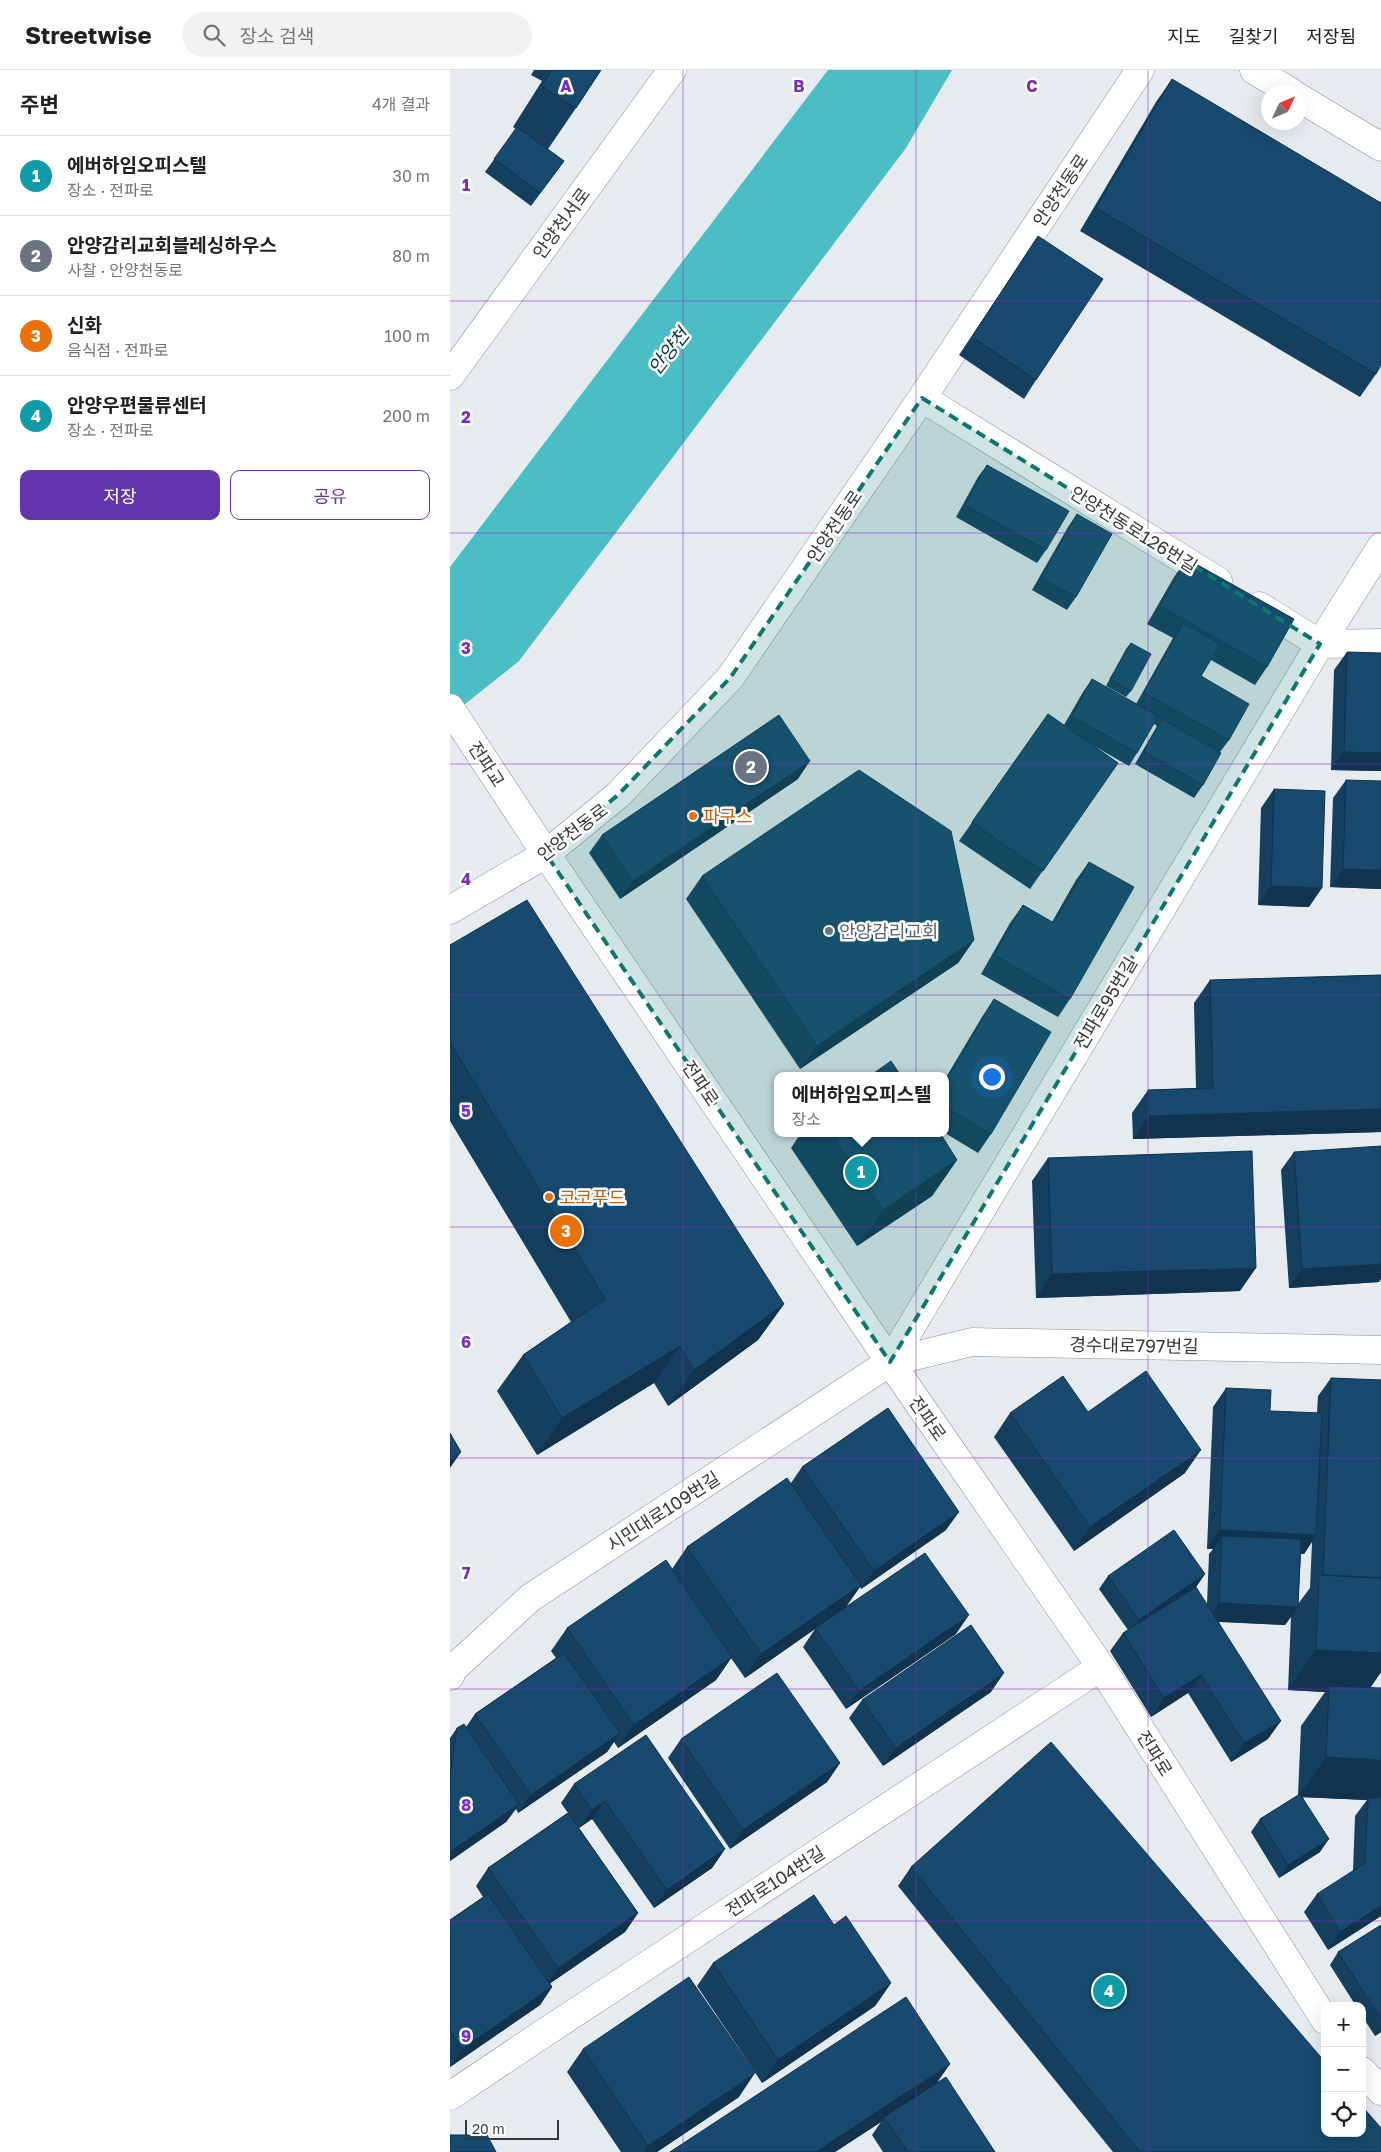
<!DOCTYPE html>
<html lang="ko">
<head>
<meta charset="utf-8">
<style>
  :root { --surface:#fff; --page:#f2f2f2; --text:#202124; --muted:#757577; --line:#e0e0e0; --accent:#6335ad }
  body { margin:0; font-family:"Golos Text","Noto Sans KR",sans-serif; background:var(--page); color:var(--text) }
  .controls { position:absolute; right:15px; bottom:15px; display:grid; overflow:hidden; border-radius:10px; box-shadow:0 5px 20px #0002 }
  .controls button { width:45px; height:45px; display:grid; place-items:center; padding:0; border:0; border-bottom:1px solid var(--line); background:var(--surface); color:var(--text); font:25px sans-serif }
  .compass { position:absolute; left:811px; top:15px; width:45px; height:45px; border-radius:50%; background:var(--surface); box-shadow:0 5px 20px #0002; rotate:46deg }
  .scale { position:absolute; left:15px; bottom:12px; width:94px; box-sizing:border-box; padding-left:5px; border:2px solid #363839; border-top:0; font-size:14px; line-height:18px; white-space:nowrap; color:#363839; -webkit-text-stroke:4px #fff; paint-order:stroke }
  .you { position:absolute; left:541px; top:1006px; width:18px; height:18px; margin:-12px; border:4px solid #fff; border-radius:50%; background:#1a73e8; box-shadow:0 0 0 8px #1a73e833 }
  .badge { display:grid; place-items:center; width:32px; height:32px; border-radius:50%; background:var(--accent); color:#fff; font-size:16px; font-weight:700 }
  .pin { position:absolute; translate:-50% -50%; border:2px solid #fff; box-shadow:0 1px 5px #0006 }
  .popup { position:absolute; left:324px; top:1002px; width:175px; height:65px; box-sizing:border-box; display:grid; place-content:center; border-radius:10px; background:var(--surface); filter:drop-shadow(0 1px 4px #0005); font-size:16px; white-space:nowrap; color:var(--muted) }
  .popup b { font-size:19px; color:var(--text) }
  .popup::after { content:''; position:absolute; left:50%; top:100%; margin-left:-10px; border:10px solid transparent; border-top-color:var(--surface) }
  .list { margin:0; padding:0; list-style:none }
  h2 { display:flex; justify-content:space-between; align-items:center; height:65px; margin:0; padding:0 20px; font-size:21px }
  h2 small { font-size:16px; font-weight:400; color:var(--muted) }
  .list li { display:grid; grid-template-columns:32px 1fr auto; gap:15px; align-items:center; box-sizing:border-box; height:80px; padding:0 20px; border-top:1px solid var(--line) }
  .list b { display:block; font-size:19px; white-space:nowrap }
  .list p { margin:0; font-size:16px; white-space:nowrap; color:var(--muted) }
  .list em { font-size:16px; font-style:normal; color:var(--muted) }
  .actions { display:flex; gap:10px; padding:15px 20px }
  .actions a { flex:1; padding:11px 0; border:1px solid var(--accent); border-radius:10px; text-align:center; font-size:18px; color:var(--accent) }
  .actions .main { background:var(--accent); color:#fff }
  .icon { flex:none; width:28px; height:28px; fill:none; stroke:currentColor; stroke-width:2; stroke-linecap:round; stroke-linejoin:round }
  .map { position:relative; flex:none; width:931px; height:2082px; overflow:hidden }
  header { display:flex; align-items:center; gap:30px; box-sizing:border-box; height:70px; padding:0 25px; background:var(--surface); border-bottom:1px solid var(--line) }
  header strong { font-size:24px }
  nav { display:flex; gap:28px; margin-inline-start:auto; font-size:18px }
  .search { width:350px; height:45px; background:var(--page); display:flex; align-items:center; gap:12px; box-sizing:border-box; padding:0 18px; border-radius:28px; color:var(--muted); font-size:19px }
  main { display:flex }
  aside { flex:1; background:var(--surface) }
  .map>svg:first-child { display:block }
  .water { fill:#4bbec5 }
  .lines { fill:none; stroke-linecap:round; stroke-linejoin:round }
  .minor-casing { stroke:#8e9296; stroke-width:29 }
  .minor { stroke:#fff; stroke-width:28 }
  .wall { fill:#153f5f; fill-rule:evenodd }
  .shaded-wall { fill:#11334d }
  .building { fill:#18496e; stroke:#11334d }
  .marked { fill:#0f766e; fill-opacity:0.2; stroke:#0f766e; stroke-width:4; stroke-dasharray:10 6; stroke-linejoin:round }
  .grid { fill:none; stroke:#7b2cbf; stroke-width:1; stroke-opacity:0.55 }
  .food-dot { fill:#e8710a; stroke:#fff; stroke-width:2 }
  .worship-dot { fill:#6b7280; stroke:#fff; stroke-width:2 }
  .labels { text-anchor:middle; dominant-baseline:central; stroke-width:5; stroke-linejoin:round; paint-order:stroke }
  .street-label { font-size:18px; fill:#363839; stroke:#fff }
  .food-label { font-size:18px; fill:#c56008; stroke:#fff; text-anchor:start }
  .worship-label { font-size:18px; fill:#5b616d; stroke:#fff; text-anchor:start }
  .water-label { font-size:19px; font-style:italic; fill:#00393c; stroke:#fff }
  .grid-label { font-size:16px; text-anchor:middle; font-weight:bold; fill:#7b2cbf; stroke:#fff; stroke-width:5; stroke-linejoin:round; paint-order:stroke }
</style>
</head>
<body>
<header>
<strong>Streetwise</strong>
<div class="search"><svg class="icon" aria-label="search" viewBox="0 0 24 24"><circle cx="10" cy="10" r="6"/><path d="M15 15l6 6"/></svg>장소 검색</div>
<nav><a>지도</a><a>길찾기</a><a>저장됨</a></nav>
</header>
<main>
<aside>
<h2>주변<small>4개 결과</small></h2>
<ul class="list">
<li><span class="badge" style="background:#0f9aa8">1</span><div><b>에버하임오피스텔</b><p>장소 · 전파로</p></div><em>30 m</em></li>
<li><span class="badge" style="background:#6b7280">2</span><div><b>안양감리교회블레싱하우스</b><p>사찰 · 안양천동로</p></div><em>80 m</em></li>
<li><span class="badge" style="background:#e8710a">3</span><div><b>신화</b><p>음식점 · 전파로</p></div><em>100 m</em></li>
<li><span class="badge" style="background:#0f9aa8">4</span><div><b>안양우편물류센터</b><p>장소 · 전파로</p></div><em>200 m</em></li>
</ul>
<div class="actions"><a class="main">저장</a><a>공유</a></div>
</aside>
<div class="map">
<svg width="931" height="2082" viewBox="0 0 931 2082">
  <rect width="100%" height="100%" fill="#e6ebf0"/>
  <path class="water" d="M378 0H502L456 78 69 591 0 646V497Z"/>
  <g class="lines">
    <g class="minor-casing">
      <path id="minor" d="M804 0 841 22
        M848 27 931 77
        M0 306 222 0
        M472 328 768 511
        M809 536 870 574 931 573
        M0 638 96 784 440 1292 651 1597 875 1950
        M0 840 96 784 168 725 280 608 472 328 690 0
        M440 1292 870 574 931 477
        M0 1606 3 1599 80 1528 440 1292 522 1272 931 1280
        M912 2001 931 2021
        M0 2026 85 1969 651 1597"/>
    </g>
    <use href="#minor" class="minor"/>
  </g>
  <path class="wall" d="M84 0H151L126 38 98 79 114 91 81 136 35 102 66 59 63 57 92 11 81 5Z
    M722 9 926 304 910 327 630 161 706 32Z
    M588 166 586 310 574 329 509 285Z
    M537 395 596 480 587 493 506 447 528 407Z
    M627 444 626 527 617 540 582 520 618 457Z
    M737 489 817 597 805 615 761 590 751 606 779 670 770 682 753 715 744 728 685 694 707 656 704 654 687 683 679 696 644 676 668 693 580 819 509 771 598 644 614 655 633 622 642 609 686 634 723 568 697 554 724 507Z
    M681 573V621L676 627 656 616 676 579Z
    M897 582 931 583V701L881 700 884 600Z
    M348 709 170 829 139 783 152 765Z
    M896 710 931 819 880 817 883 728Z
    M824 719 859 837 808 835 811 738Z
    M639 792 620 929 608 947 531 904 560 853 573 835 602 852 626 810Z
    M252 806 524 870 508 893 350 999 236 829Z
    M0 875 334 1234 308 1270 218 1336 204 1313 87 1385 47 1321 73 1285 121 1252 0 1051Z
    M931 905V1062L683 1069 682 1043 698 1020 746 1018 744 933 760 910Z
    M544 929 541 1064 528 1083 495 1063V1009L532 947Z
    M351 1063H490L507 1090 482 1126 407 1176 341 1078Z
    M844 1082 929 1212 839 1218 831 1100Z
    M598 1088 790 1221 586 1228 582 1111Z
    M881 1308 931 1310V1602L920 1618 931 1846 878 1880 854 1842 867 1824 903 1801 905 1746 917 1730 853 1727 870 1782 829 1808 801 1762 810 1749 848 1725 851 1656 875 1622 838 1620 841 1547 835 1555 769 1552 818 1669 781 1692 738 1623 701 1647 660 1581 673 1563 678 1560 649 1519 658 1506 755 1504 746 1517 735 1524 757 1534 759 1484 763 1479H757L763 1337 776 1318 820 1341 867 1343 868 1326ZM862 1472 860 1518 848 1534 851 1483 854 1484Z
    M638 1342 735 1403 624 1481 544 1367 560 1343Z
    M352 1397 496 1460 411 1519 410 1517 396 1537 506 1564 396 1639 353 1577 365 1559 295 1608 281 1588 266 1610 168 1678 164 1672 157 1682 68 1743 66 1739 56 1752 0 1791V1668L7 1658 16 1657 25 1644 106 1588 101 1581 117 1558 222 1499 237 1477 341 1413Z
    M541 1622 433 1696 399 1648 412 1630Z
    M231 1669 390 1693 377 1712 280 1779 218 1688Z
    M124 1714 275 1779 262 1798 204 1838 142 1749 129 1758 188 1843 175 1862 100 1913 102 1917 90 1935 0 1997V1850L33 1827 26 1816 38 1798 118 1743 111 1733Z
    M461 1797 931 2082H663L448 1816Z
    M384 1855 441 1913 425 1936 312 2013 247 1916 263 1893Z
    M931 1855V1962L925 1966 912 1946V1936H906L880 1895 888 1882Z
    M133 1979 289 2027 207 2082H171L117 2002Z
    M487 2012 545 2082H433L422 2065 431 2052 385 2082H220Z"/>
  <path class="shaded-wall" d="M894 682 931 683V701L881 700Z
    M360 691 348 709 170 829 183 811Z
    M893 799 931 800V819L880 817Z
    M821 816 872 818 859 837 808 835Z
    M524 870 508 893 350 999 367 976Z
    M931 1039V1062L683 1069 699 1046Z
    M507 1090 482 1126 407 1176 433 1140Z
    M931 1194V1209L929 1212 839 1218 852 1199Z
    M806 1198 790 1221 586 1228 602 1204Z
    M334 1234 308 1270 218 1336 244 1300Z
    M230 1276 204 1313 87 1385 112 1348Z
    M751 1380 735 1403 624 1481 640 1457Z
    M11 1382 0 1398V1389Z
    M509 1442 496 1460 411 1519 424 1501Z
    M770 1460 866 1465 854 1484 772 1479V1466L763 1479H757Z
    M755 1504 746 1517 680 1563 689 1550Z
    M411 1515 395 1538 295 1608 311 1584Z
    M769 1533 848 1537 835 1555 756 1551Z
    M519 1545 506 1564 396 1639 409 1621Z
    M866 1580 931 1583V1602L916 1624 879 1616 875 1622 838 1620Z
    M282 1587 266 1610 168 1678 184 1655Z
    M554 1603 541 1622 433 1696 446 1678Z
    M751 1605 738 1623 701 1647 714 1628Z
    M831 1651 818 1669 781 1692 794 1673Z
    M170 1663 157 1682 68 1743 81 1725Z
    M876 1687 931 1690V1731L918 1728 917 1730 848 1727Z
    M390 1693 377 1712 280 1779 293 1760Z
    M155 1731 142 1749 129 1758 142 1740Z
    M69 1734 56 1752 0 1791V1782Z
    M879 1769 870 1782 829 1808 838 1795Z
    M275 1779 262 1798 204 1838 217 1820Z
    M931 1836V1846L878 1880 890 1862Z
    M188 1843 175 1862 95 1917 108 1898Z
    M441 1913 425 1936 312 2013 328 1990Z
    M102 1917 90 1935 0 1997 12 1979Z
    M931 1957V1962L925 1966Z
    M500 1994 484 2017 434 2047 431 2052 385 2082H366Z
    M305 2003 289 2027 207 2082H194L198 2076Z"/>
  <path class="building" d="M102 0H151L126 38 91 16Z
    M722 9 931 133V295L926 304 646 138Z
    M67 57 114 91 90 123 44 89Z
    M588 166 653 209 586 310 522 267Z
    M537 395 619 441 596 480 515 435Z
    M627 444 662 464 626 527 591 508Z
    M737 489 844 549 817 597 710 536Z
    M733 553 770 574 751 606 799 634 779 670 694 623Z
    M681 573 701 584 681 621 660 609Z
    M897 582 931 583V683L894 682Z
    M642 609 708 646 687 683 622 646Z
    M598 644 668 693 593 801 522 752Z
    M329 645 360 691 183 811 152 765Z
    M712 649 771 683 753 715 694 682Z
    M409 700 501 761 524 870 367 976 252 806Z
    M896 710 931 711V800L893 799Z
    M824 719 875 721 872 818 821 816Z
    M639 792 684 817 620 929 544 885 573 835 604 853Z
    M77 830 334 1234 244 1300 230 1276 112 1348 73 1285 155 1229 0 972V875Z
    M931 905V1039L699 1046 698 1020 763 1018 760 910Z
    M544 929 601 962 541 1064 495 1037V1012Z
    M441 991 451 1006H420Z
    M381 1063H490L507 1090 433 1140Z
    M931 1076V1194L852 1199 844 1082Z
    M802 1081 806 1198 602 1204 598 1088Z
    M696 1301 751 1380 640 1457 560 1343 613 1306 638 1342Z
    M881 1308 931 1310V1508L873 1505Z
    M776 1318 821 1320 820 1341 872 1343 866 1465 770 1460Z
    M438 1338 509 1442 424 1501 352 1397Z
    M0 1363 11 1382 0 1389Z
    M337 1408 411 1515 311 1584 237 1477Z
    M724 1460 755 1504 689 1550 658 1506Z
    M772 1466 851 1469 848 1537 769 1533Z
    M475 1483 519 1545 409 1621 365 1558Z
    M216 1490 282 1587 184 1655 117 1558Z
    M869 1505 931 1508V1583L866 1580Z
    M746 1517 831 1651 794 1673 751 1605 714 1628 673 1563Z
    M521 1555 554 1603 446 1678 412 1630Z
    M114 1583 170 1663 81 1725 25 1644Z
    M327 1603 390 1693 293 1760 231 1669Z
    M879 1616 931 1618V1690L876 1687Z
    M14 1654 69 1734 0 1782V1707L7 1658Z
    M196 1665 275 1779 217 1820 155 1731 142 1740 124 1714Z
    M601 1672 875 1992V2063H912V2036L931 2058V2082H690L461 1797Z
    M850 1724 879 1769 838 1795 810 1749Z
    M918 1728H931V1836L890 1862 867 1824 915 1793Z
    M118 1743 188 1843 108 1898 38 1798Z
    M38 1824 102 1917 12 1979 0 1961V1850Z
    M364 1825 384 1855 396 1846 441 1913 328 1990 263 1893Z
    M931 1855V1949L888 1882Z
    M239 1907 305 2003 198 2076 133 1979Z
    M456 1927 500 1994 366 2082H220Z
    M496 2007 545 2082H458L434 2047Z
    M0 2065H37L46 2082H0Z"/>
  <path class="marked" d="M472 328 870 574 440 1292 96 784 168 725 280 608Z"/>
  <path class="grid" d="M233 0V2082M466 0V2082M698 0V2082M0 231H931M0 463H931M0 694H931M0 925H931M0 1157H931M0 1388H931M0 1619H931M0 1851H931"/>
  <g class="food-dot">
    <circle cx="243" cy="746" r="5"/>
    <circle cx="99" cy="1127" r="5"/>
  </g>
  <circle class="worship-dot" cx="379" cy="861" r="5"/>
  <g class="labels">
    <g class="street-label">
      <text transform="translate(610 120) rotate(-56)">안양천동로</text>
      <text transform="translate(111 153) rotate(-54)">안양천서로</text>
      <text transform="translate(384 456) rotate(-56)">안양천동로</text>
      <text transform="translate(684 459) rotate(32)">안양천동로126번길</text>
      <text transform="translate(37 694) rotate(57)">전파교</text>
      <text transform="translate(122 762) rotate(-37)">안양천동로</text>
      <text transform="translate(655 933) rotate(-59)">전파로95번길</text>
      <text transform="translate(251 1013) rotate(56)">전파로</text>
      <text transform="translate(684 1275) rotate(1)">경수대로797번길</text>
      <text transform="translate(478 1348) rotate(55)">전파로</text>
      <text transform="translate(213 1441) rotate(-33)">시민대로109번길</text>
      <text transform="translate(705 1683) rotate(58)">전파로</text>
      <text transform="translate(325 1811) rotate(-33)">전파로104번길</text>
    </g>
    <g class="food-label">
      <text x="253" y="746">파구스</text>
      <text x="109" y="1127">코코푸드</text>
    </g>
    <g class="worship-label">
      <text x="389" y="861">안양감리교회</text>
    </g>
    <g class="water-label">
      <text transform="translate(218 281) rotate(-52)">안양천</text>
    </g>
  </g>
  <g class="grid-label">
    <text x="116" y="22">A</text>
    <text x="349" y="22">B</text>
    <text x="582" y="22">C</text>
    <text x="16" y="121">1</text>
    <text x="16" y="353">2</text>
    <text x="16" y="584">3</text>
    <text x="16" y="815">4</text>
    <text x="16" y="1047">5</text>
    <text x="16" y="1278">6</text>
    <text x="16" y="1509">7</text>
    <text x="16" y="1741">8</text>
    <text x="16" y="1972">9</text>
  </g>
</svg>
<div class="controls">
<button>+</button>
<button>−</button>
<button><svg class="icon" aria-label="locate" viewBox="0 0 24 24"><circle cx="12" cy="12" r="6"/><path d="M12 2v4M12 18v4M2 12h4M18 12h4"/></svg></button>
</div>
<svg class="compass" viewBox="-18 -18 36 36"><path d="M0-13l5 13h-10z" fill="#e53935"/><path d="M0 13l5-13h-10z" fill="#757577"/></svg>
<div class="scale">20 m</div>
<div class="you"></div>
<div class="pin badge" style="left:411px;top:1102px;background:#0f9aa8">1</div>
<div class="popup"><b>에버하임오피스텔</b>장소</div>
<div class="pin badge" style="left:301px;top:697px;background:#6b7280">2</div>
<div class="pin badge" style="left:116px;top:1161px;background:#e8710a">3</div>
<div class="pin badge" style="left:659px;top:1921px;background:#0f9aa8">4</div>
</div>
</main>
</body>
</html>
